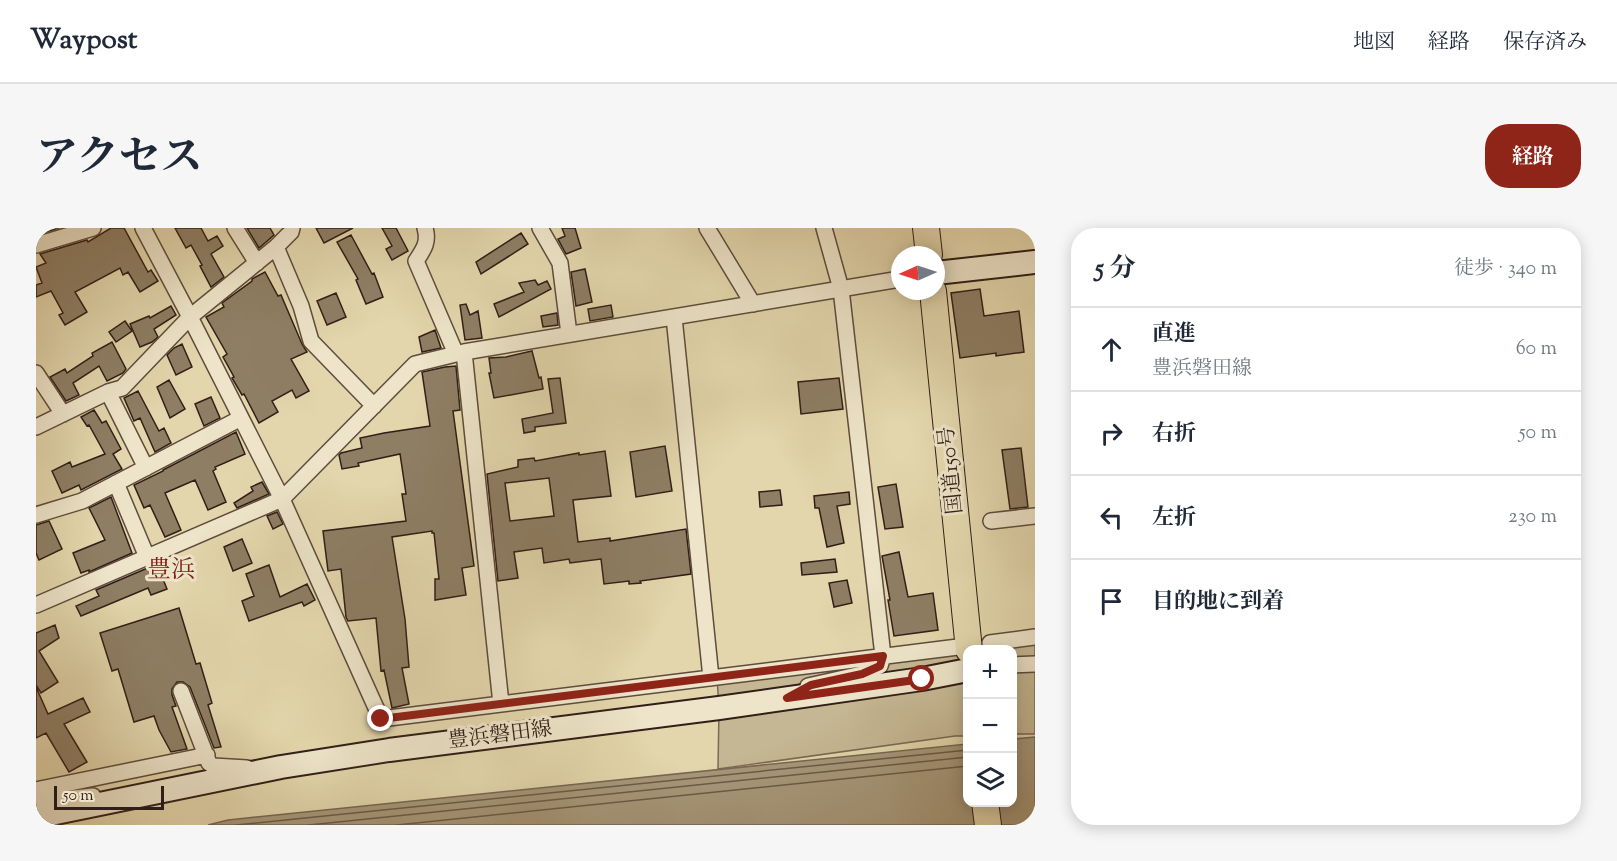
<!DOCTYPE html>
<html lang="ja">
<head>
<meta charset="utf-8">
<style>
  :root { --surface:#fff; --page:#f6f6f7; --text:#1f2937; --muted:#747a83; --line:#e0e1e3; --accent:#8f2418 }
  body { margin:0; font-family:"Sorts Mill Goudy","Noto Serif JP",serif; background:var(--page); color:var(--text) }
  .controls { position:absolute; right:18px; bottom:18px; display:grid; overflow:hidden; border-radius:12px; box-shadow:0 3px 15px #0003 }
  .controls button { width:54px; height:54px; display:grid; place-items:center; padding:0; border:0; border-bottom:2px solid var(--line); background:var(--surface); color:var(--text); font:30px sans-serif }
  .compass { position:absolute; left:855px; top:18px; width:54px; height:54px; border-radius:50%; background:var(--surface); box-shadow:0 3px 15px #0003; rotate:267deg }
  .scale { position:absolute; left:18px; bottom:15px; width:110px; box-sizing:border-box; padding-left:6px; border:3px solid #311e17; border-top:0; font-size:16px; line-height:21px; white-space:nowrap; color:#311e17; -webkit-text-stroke:4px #ede4c9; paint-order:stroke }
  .stop { position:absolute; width:18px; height:18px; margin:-14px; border:4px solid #8f2418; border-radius:50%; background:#fff }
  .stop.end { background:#8f2418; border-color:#fff; box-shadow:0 2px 6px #0008 }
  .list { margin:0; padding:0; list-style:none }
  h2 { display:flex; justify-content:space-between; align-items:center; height:78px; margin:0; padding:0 24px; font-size:26px }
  h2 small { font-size:20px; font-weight:400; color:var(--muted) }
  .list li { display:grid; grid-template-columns:39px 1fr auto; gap:18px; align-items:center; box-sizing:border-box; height:84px; padding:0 24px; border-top:2px solid var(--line) }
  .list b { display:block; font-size:22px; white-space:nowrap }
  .list p { margin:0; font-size:20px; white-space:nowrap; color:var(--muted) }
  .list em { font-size:20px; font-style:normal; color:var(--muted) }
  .icon { flex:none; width:33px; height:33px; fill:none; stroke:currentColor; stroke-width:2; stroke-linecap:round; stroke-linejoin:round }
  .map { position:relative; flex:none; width:999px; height:597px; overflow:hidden; border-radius:24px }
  header { display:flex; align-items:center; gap:36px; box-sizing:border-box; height:84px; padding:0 30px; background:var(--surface); border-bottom:2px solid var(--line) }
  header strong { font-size:28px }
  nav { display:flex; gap:33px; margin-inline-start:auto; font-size:21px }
  .intro { display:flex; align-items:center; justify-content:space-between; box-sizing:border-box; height:144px; padding:0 36px }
  h1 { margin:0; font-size:42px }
  .button { padding:15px 27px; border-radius:24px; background:var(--accent); color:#fff; font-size:21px; font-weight:700 }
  main { display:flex; gap:36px; padding:0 36px }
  aside { flex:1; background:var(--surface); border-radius:24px; box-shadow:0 3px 15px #0003 }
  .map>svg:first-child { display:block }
  .green { fill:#c5b793; stroke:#7b6a55; stroke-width:1.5 }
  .water { fill:#a69779; stroke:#776752; stroke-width:1.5 }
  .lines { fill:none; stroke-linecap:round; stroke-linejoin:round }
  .shore { stroke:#6c5a48; stroke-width:1.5 }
  .building { fill:#8e7e64; stroke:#311e17; stroke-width:1.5; fill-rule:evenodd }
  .minor-casing { stroke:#5e4c3c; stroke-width:18 }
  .secondary-casing { stroke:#311e17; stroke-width:26 }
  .trunk-casing { stroke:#311e17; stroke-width:28 }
  .minor { stroke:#ede4c9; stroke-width:15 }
  .secondary { stroke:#ede4c9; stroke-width:22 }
  .trunk { stroke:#e3d6ac; stroke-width:26 }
  .route { stroke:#8f2418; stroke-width:8 }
  .labels { text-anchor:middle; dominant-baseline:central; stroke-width:6; stroke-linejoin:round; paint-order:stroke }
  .street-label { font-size:21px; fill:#311e17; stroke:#ede4c9 }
  .quarter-label { font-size:24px; fill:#7a1f14; stroke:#ede4c9 }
</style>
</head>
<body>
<header>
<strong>Waypost</strong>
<nav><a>地図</a><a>経路</a><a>保存済み</a></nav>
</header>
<div class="intro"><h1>アクセス</h1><a class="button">経路</a></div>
<main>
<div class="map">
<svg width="999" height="597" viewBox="0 0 999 597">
  <rect width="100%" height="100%" fill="#e3d6ac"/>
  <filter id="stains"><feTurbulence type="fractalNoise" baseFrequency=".00333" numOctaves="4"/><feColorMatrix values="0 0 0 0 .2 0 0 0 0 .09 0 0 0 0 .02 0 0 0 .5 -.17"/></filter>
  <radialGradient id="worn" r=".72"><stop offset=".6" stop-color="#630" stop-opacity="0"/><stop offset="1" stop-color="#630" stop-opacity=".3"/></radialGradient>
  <path class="green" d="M999 416V506H977L976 422H943Z
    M931 423V508H919L682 541 683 480 681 449Z"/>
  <path class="water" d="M999 509V597H172L192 592 931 516 932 574H976L977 511Z"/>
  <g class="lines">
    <path class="shore" d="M200 597 932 522
      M273 597 932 529
      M361 597 932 538"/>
  </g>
  <path class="building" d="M0 0H23L0 7Z
    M75 0H88L112 44 115 42 122 53 104 64 92 44 87 47 84 40 39 64 51 84 29 97 23 87 27 85 15 63 0 69V57L6 55 0 39 10 35 4 26 51 12 52 14Z
    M139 0H165L172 13 181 8 187 18 175 26 188 49 175 59 164 38 166 37 155 17 150 20Z
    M211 0H234L238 7 223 20Z
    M280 0H317L288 15Z
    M346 0H360L372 23 356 32 350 21 356 18Z
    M526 0H539L545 20 530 26 522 11 529 8Z
    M485 5 492 16 445 46 440 34Z
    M315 7 336 46 338 45 347 69 330 76 320 52 322 51 301 14Z
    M549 41 556 74 540 78 535 44Z
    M229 44 242 68 245 67 266 116 271 124 255 131 273 163 260 170 256 162 236 173 242 184 223 195 208 166 206 167 196 150 198 149 187 129 191 126 170 89 188 79 186 75 216 53V51Z
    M499 52 502 57 511 53 515 61 463 89 458 76 488 64 483 55Z
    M944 61 948 88 983 83 988 124 960 128V125L924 130 915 65Z
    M300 65 310 89 291 97 281 73Z
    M430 76 434 87 442 83 446 110 429 112 424 77Z
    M575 77 577 89 554 93 552 81Z
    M135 78 140 87 118 101 122 109 116 114 104 119 94 96 113 88 114 90Z
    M521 85 522 97 507 99 505 88Z
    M89 93 96 103 80 114 73 104Z
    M399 102 405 120 386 124 383 109Z
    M76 114 90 141 87 145 71 153 63 138 37 155 43 167 30 173 14 149 29 141 31 145 57 128 56 125Z
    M146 116 156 139 140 147 131 127 138 120Z
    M496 123 503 150 505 149 507 161 458 170 453 145H455L453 130 470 129Z
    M420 138 424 182 417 183 438 338 426 340 430 367 399 372V351H403L398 305H396V303L356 309 369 391 373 439 366 440 373 476 356 480 348 442 345 443 340 390 312 393 310 389 305 341 292 343 287 303 370 293 366 266H370L364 226 322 235 323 238 306 241 303 227 305 225 326 220 324 210 348 205 394 198 386 144 409 139Z
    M524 150 530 195 499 199V203L488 205 486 191 517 185 512 151Z
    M803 150 807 181 765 186 762 154Z
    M133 152 149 181 134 190 121 159Z
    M102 163 123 203 128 200 135 215 119 224 104 190 98 193 88 170Z
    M175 169 184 190 168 198 159 176Z
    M58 182 66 195 70 193 85 221 77 226 86 241 45 262 43 257 26 265 16 243 34 234 36 239 69 226 53 197 51 198 45 189Z
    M200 204 209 226 179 239 180 241 177 243 190 274 172 282 159 252 129 265 145 302 129 309 114 277 108 280 98 257 127 243V242Z
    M629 218 636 263 600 269 594 224Z
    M985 220 992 279 974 281 966 222Z
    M569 223 575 268 537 272 542 314 574 310V313L650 301 655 346 604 353 605 355 593 356V353L568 356 565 331 534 335 533 331 508 335 506 320 478 324 482 350 462 353 451 246 482 239V232L498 230 499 233 543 225V227ZM513 250 518 288 474 293 469 255Z
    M226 254 233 266 201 280 198 275 217 263 215 259Z
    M860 256 867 299 849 301 842 259Z
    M744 262 746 277 724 279 723 264Z
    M813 264 814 276 801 278 808 315 791 319 783 280H779L778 268Z
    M75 269 96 325 53 344V342L45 345 37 325 69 312 53 280Z
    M241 284 247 296 237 301 231 288Z
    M13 293 26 321 3 332 0 325V297Z
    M206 311 216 335 197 343 188 319Z
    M863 324 872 369 897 365 902 402 858 408 852 372H854L846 328Z
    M799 331 801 344 766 347 765 335Z
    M121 336 131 361 115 367 112 360 45 388 40 378 63 368 60 362Z
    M233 337 244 369 271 356 279 372 268 378 266 374 213 393 206 373 218 368 210 346Z
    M811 352 816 375 798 379 793 355Z
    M143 380 160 436 164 435 176 475 172 477 185 519 178 520 154 459 147 454H141L136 461V467L140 478 136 479 151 521 135 524 123 502 118 488 98 494 82 441 76 443 64 405Z
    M19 397 23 410 3 423 22 454 5 465 0 457V405Z
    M0 459 12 486 47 470 54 484 28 496 51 534 33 544 10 505 0 510Z"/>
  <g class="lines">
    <g class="minor-casing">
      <path id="minor" d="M107 0 154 89 246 271 345 491 922 419
        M199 0 221 35
        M389 0C393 14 388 21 380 33L420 126
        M504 0 524 35 533 106
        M671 0 717 76
        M0 17 57 0
        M240 19 265 78 275 113 338 178
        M638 89 675 450
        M428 124 465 476
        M0 145 27 186
        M72 164 110 240
        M0 199 72 164 86 160 154 89 240 19 255 4 256 0
        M80 255 111 329
        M0 287 46 273 205 190
        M955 293 999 288
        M0 377 246 271 379 136 428 124 864 51
        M954 415 999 409
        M976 437 999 436
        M772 458 826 446 844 438 847 428 805 61 788 0
        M145 463 173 535 177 538 211 540
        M0 562 171 527
        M0 574 57 568"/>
    </g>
    <g class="secondary-casing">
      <path id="secondary" d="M900 45 999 34
        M0 589 245 539 353 522 683 480 886 451 932 442"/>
    </g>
    <g class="trunk-casing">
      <path id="trunk" d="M890 0 893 27
        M897 63 933 422
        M949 574 952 597"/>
    </g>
    <use href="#minor" class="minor"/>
    <use href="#secondary" class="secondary"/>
    <use href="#trunk" class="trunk"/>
  </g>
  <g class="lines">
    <path class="route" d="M345 491 847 428 844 438 826 446 775 457 751 470 886 451"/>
  </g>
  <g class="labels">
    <g class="street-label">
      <text transform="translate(916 242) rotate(-96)">国道150号</text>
      <text transform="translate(464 508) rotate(-7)">豊浜磐田線</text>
    </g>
    <g class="quarter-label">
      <text x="135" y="343">豊浜</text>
    </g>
  </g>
  <rect width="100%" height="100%" filter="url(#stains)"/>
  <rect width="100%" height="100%" fill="url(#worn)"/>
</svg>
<div class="controls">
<button>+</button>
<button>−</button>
<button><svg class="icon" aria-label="layers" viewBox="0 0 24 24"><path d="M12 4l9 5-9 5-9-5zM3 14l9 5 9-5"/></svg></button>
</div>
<svg class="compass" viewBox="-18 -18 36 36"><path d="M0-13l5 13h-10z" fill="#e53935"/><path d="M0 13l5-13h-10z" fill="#747a83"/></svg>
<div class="scale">50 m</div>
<div class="stop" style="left:886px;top:451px"></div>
<div class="stop end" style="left:345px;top:491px"></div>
</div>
<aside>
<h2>5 分<small>徒歩 · 340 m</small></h2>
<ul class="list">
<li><svg class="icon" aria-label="ahead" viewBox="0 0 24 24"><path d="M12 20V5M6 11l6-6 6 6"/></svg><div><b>直進</b><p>豊浜磐田線</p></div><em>60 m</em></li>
<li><svg class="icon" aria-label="right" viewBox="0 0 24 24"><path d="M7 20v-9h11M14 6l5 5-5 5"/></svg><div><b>右折</b></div><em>50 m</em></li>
<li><svg class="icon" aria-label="left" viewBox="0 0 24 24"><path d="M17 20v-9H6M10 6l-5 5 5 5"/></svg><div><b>左折</b></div><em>230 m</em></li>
<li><svg class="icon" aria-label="arrive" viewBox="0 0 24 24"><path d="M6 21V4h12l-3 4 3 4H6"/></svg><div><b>目的地に到着</b></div></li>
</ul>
</aside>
</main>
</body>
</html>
